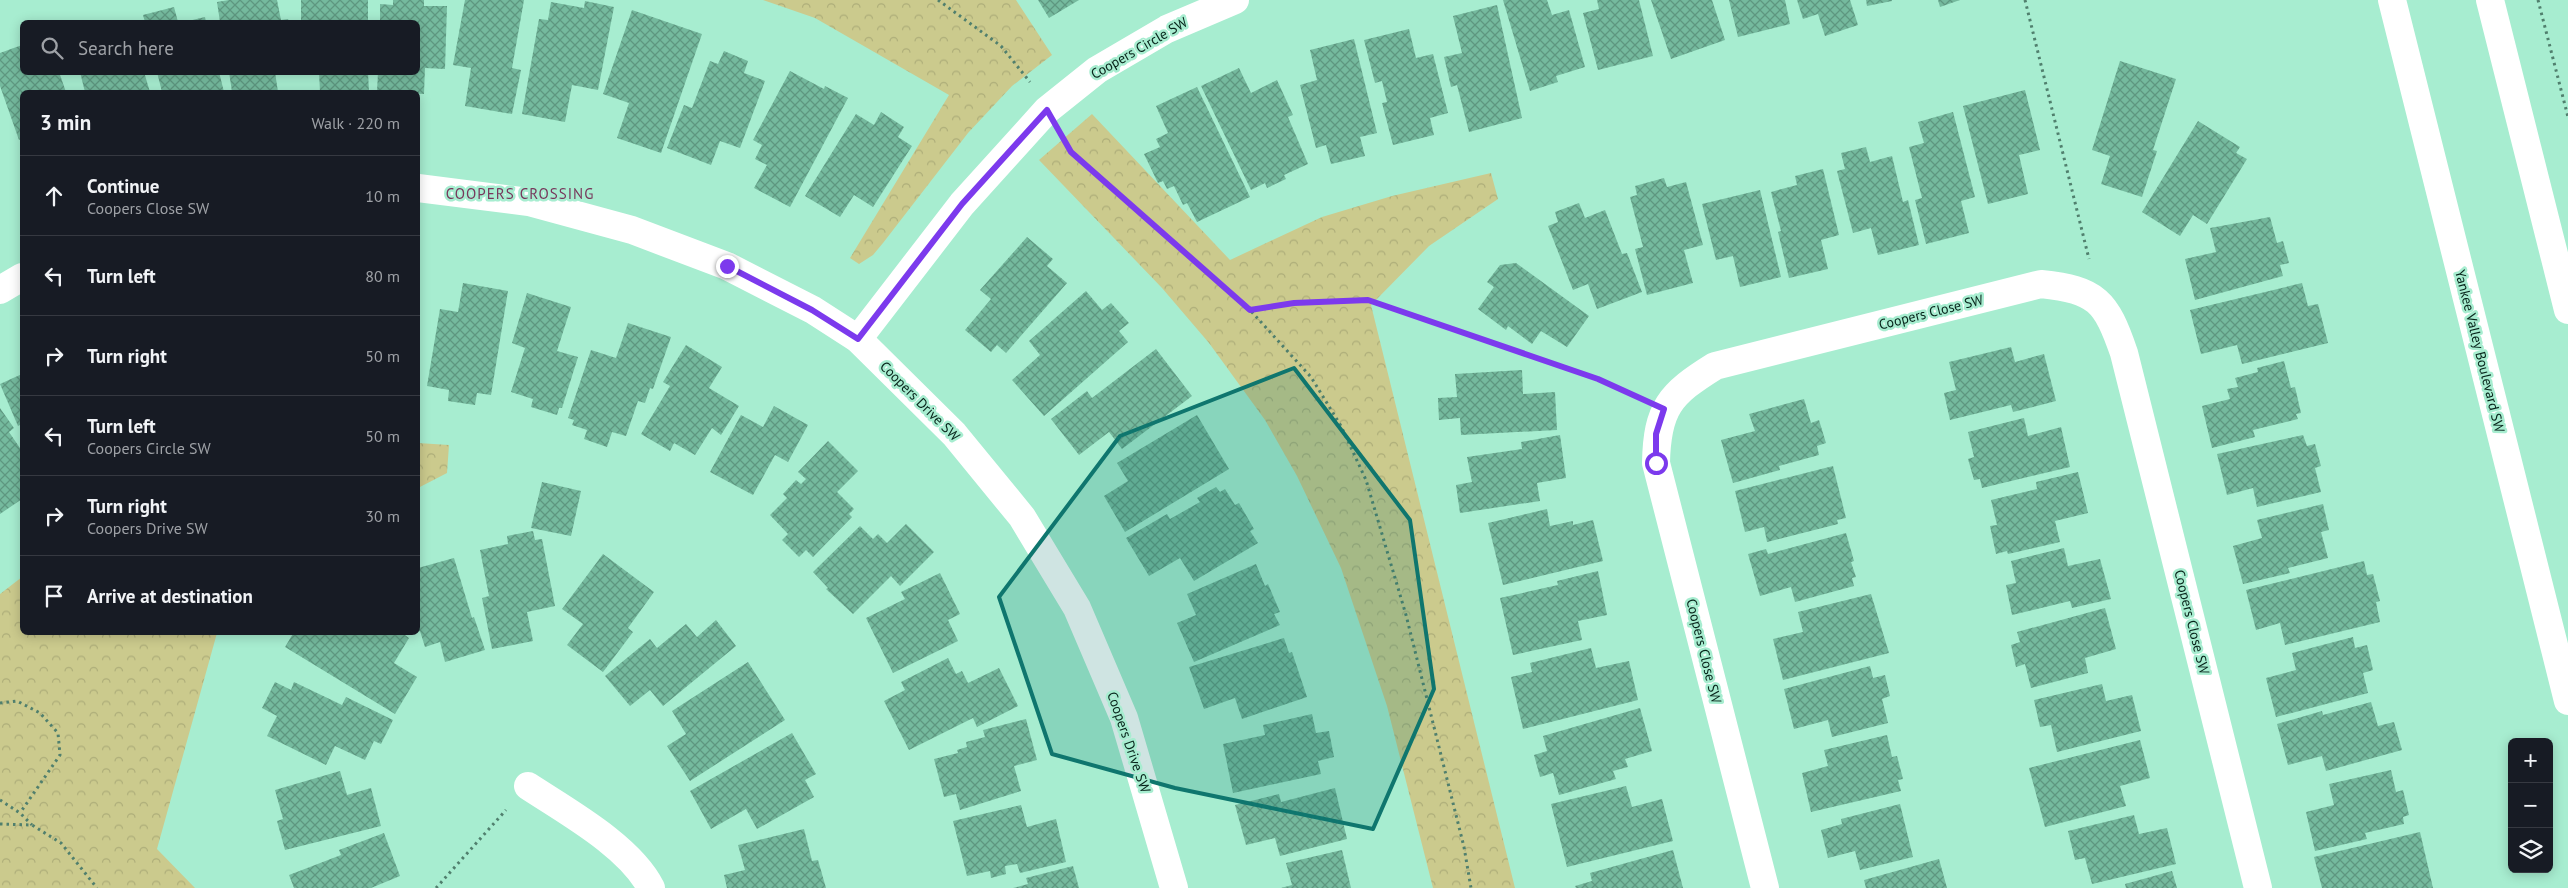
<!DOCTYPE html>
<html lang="en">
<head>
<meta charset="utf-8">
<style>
  :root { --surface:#171b24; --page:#242831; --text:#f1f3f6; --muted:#9ea1a6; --line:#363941 }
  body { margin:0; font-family:"PT Sans",sans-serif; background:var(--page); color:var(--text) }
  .controls { position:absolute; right:15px; bottom:15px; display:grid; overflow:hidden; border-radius:8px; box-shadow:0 2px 12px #0003 }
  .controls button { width:45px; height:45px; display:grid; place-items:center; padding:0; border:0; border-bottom:1px solid var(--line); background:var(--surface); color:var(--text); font:25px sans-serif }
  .stop { position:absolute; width:15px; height:15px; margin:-11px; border:4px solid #7c3aed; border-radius:50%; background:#fff }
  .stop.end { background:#7c3aed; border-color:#fff; box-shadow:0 1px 5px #0008 }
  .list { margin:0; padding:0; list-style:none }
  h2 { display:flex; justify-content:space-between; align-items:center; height:65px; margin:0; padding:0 20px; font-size:21px }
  h2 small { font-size:16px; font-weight:400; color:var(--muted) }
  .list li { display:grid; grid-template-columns:32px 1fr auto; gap:15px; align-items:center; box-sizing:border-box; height:80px; padding:0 20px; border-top:1px solid var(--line) }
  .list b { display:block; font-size:19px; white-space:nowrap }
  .list p { margin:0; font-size:16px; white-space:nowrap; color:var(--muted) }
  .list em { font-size:16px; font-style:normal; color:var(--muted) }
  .icon { flex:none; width:28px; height:28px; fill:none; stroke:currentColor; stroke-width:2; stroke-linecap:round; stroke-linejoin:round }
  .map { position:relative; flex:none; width:2568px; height:888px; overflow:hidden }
  .search { position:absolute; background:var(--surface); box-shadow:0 2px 12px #0003; left:20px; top:20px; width:400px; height:55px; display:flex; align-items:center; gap:12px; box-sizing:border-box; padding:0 18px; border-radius:8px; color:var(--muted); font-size:19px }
  .panel { position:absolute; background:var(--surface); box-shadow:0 2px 12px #0003; left:20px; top:90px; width:400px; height:545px; border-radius:8px }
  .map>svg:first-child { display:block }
  .park { fill:url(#park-crowns) }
  .building { fill:url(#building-cross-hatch) }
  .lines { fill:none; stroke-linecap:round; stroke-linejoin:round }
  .path { stroke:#507f6d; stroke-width:3; stroke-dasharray:2.5 4; stroke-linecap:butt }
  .minor { stroke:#fff; stroke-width:28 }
  .tertiary { stroke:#fff; stroke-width:28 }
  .secondary { stroke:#fff; stroke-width:28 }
  .route { stroke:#7c3aed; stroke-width:6 }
  .marked { fill:#0f766e; fill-opacity:0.2; stroke:#0f766e; stroke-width:4; stroke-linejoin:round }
  .labels { text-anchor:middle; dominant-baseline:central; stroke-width:5; stroke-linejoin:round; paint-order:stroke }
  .street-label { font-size:14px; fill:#07241a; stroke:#a7edd0 }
  .neighbourhood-label { font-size:15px; letter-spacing:1px; fill:#77375b; stroke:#a7edd0 }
</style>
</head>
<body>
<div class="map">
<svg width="2568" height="888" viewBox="0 0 2568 888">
  <defs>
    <pattern id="park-crowns" width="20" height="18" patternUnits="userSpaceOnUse" patternTransform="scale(1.25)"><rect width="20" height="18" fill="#cbca8d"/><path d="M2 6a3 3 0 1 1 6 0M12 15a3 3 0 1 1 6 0" fill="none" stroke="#adad79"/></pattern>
    <pattern id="building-cross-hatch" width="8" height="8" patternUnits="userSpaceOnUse" patternTransform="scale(1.25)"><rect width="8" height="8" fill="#75ba9e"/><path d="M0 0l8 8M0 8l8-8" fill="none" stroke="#5e9780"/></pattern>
  </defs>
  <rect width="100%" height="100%" fill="#a7edd0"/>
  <path class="park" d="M763 0H1016L1052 55 1012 86 968 133 883 243 873 255 859 264 850 258 949 95 815 18Z
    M1092 114 1230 260 1322 217 1392 196 1491 173 1498 199 1429 246 1371 305 1515 888H1433L1387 706 1341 568 1297 476 1265 420 1209 343 1162 288 1039 160Z
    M418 443 449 445 447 473 418 488Z
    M22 577V632L217 633 157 849 195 888H0V594Z"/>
  <path class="building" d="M229 0H277L281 20 288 19 289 22H220L217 2Z
    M301 0H368V22H301Z
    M393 0H424V6H447L445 69 425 68 424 94 377 92 378 72H418V22H380V4L393 5Z
    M465 0H524L512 68 521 70 512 114 465 106 471 68 453 65Z
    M1038 0H1079L1049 18Z
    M1503 0H1547L1552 15 1569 10 1585 67 1556 76 1558 82 1530 91Z
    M1597 0H1639L1653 56 1598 70 1583 13 1599 9Z
    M1651 0H1712L1725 40 1671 59Z
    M1729 0H1785L1790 24 1738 37Z
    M1797 0H1850L1858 25 1825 36 1818 14 1803 19Z
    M1866 0H1892V1L1867 6Z
    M1938 0H1960L1940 7Z
    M585 1 614 7 598 90 572 85 565 122 522 114 539 19 548 20 551 2 584 8Z
    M1497 5 1522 118 1469 132 1457 85 1451 87 1444 57 1462 53 1453 16Z
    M174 7 178 22H145L143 15Z
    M632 10 702 34 661 153 617 138 629 103 603 94Z
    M205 17 206 22H184Z
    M1409 29 1416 58 1433 54 1448 113 1430 118 1434 135 1393 145 1382 103 1387 102 1382 81 1375 83 1364 40Z
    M1354 39 1377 133 1360 137 1365 156 1331 164 1326 145 1316 148 1300 85 1317 80 1310 50Z
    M22 45V72H59L66 92H22V138L19 140 0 86V53Z
    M724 51 748 61 744 73 765 81 740 148 720 141 711 165 667 148 684 105 692 108 710 61 718 64Z
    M2120 61 2176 79 2153 150 2157 151 2142 197 2101 184 2110 156 2092 150Z
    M1239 68 1251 93 1277 80 1293 115 1288 117 1308 164 1284 175 1286 179 1267 188 1265 183 1251 190 1201 86Z
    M790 71 824 89 825 86 848 98 790 207 754 188 767 165 755 159 762 145 753 140Z
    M80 72H144L150 92H85Z
    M157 72H219L224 92H162Z
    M229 72H275L278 92H232Z
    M319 72H368L369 92H320Z
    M1197 87 1250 197 1197 222 1187 203 1183 205 1174 186 1167 189 1163 181 1158 183 1144 154 1160 147 1156 139 1168 133 1156 106Z
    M2025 90 2040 150 2019 155 2028 194 1988 204 1963 106Z
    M881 112 904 127 898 137 912 146 873 207 854 195 840 217 805 196 856 114 874 125Z
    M1953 112 1975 197 1961 201 1969 233 1926 244 1915 200 1922 198 1909 147 1924 143 1918 122Z
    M2198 121 2240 147 2236 153 2247 159 2207 224 2193 215 2180 236 2142 212Z
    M1866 147 1870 162 1892 156 1903 202 1908 200 1919 245 1878 255 1871 228 1853 233 1837 171 1845 169 1841 153Z
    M1823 169 1839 235 1821 240 1828 269 1789 278 1778 232 1781 231 1771 192 1797 185 1795 176Z
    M1664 178 1667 187 1686 182 1703 245 1684 250 1693 283 1647 295 1635 249 1643 247 1630 197 1637 195 1635 186Z
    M1760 190 1781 277 1740 287 1733 256 1716 260 1702 204Z
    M1579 203 1585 218 1605 210 1622 254 1627 253 1642 292 1597 309 1588 284 1573 290 1548 226 1558 222 1555 212Z
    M2270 217 2277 243 2283 241 2289 263 2280 265 2283 276 2195 300 2185 259 2216 252 2210 228Z
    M1027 237 1053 259 1047 266 1067 283 1006 353 997 345 991 352 965 330 991 299 980 290Z
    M1516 263 1589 316 1567 347 1541 331 1532 344 1508 326 1506 330 1478 309 1494 287 1487 282 1500 265Z
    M463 283 508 291 491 395 477 393 475 405 448 401 449 390 427 386 440 309 458 312Z
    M2302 283 2308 306 2318 304 2328 343 2242 364 2237 345 2201 354 2190 310Z
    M1086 291 1102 310 1111 303 1129 323 1119 331 1128 342 1044 416 1012 380 1040 355 1029 341Z
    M527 293 571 307 557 351 578 357 562 408H559L557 415 531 407 533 399 511 392 525 348 512 343Z
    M628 323 671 337 653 389 650 388 645 403 638 401 626 436 612 432 607 447 584 439 587 430 572 425 574 420 568 418 591 350 616 358Z
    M686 345 722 367 709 388 739 406 721 435 712 428 695 455 674 443 670 451 641 434 670 386 663 382Z
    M2011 347 2015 362 2044 354 2056 401 2013 412 2011 405 1950 420 1944 393 1956 390 1949 362Z
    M1156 349 1192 396 1122 449 1109 432 1079 455 1051 419 1087 391 1092 398Z
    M2284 361 2291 388 2295 387 2301 413 2296 414 2298 419 2253 430 2255 437 2212 448 2202 406 2230 399 2227 389 2238 387 2235 378 2258 372 2257 368Z
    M1522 370 1523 394 1555 392 1557 430 1461 435 1460 418 1439 420 1438 398 1457 397 1455 374Z
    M22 374V424L18 426 0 384Z
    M1804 399 1811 423 1819 420 1826 443 1817 446 1819 455 1779 466 1780 470 1733 483 1721 440 1755 431 1749 414Z
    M774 406 808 425 788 462 775 455 753 495 710 472 741 415 763 427Z
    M0 408 14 428 9 432 22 451V499L0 514Z
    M1197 415 1229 469 1125 532 1104 496 1128 481 1117 463Z
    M2024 418 2028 436 2061 427 2070 467 1982 488 1980 479 1974 480 1968 459 1974 457 1968 432Z
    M1560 435 1566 478 1537 483 1540 501 1460 513 1456 485 1472 482 1467 457 1522 449 1521 442Z
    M2303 435 2307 446 2315 444 2321 466 2315 468 2321 492 2257 507 2253 488 2227 495 2217 454Z
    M828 441 858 471 837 492 854 509 849 514 852 517 813 557 806 550 799 557 782 540 788 534 770 515 787 498 783 494 796 480 801 484 806 479 798 472Z
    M1833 466 1846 518 1837 520 1838 524 1767 542 1764 527 1745 532 1735 491Z
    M2078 472 2088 513 2055 521 2060 542 2008 554 2007 551 1996 554 1990 526 1997 525 1991 500 2037 489 2036 482Z
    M542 482 581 491 571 536 531 528Z
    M1216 487 1220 492 1225 489 1235 505 1239 503 1254 529 1250 531 1258 543 1194 581 1180 558 1149 576 1126 538 1167 514 1170 519 1200 502 1197 498Z
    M2323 504 2329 530 2321 532 2328 558 2288 568 2290 573 2243 584 2233 546 2262 538 2257 520Z
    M1547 509 1550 526 1573 521V525L1593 520 1603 561 1503 585 1488 523Z
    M906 524 934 552 900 586 891 576 853 614 826 589 828 588 813 572 860 526 873 539 878 534 887 543Z
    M533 531 535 540 542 539 555 606 527 612 533 641 492 649 482 598 489 596 480 550 508 544 507 536Z
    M1846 533 1854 561 1851 562 1856 577 1852 578 1854 586 1795 602 1791 587 1760 596 1748 554 1766 549 1768 554Z
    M2064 548 2068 566 2100 559 2111 599 2072 608 2070 601 2012 615 2006 585 2016 583 2011 561Z
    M603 554 654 592 628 628 633 632 603 672 567 645 583 624 562 609Z
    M454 558 472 618 474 617 485 650 445 662 440 642 425 647 420 631 418 632V568Z
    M2364 561 2367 575 2373 574 2380 601 2376 602 2380 622 2285 645 2280 623 2256 630 2246 590Z
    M1256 564 1265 586 1268 584 1280 612 1274 614 1280 625 1194 662 1177 623 1196 615 1187 594Z
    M1598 571 1607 615 1578 621 1582 640 1513 655 1500 598 1558 585 1557 581Z
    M940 573 960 614 948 620 958 641 893 673 866 618 905 599 901 592Z
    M1871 594 1889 653 1783 680 1773 639 1803 632 1798 612Z
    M2105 608 2116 649 2085 658 2088 673 2031 688 2025 664 2016 667 2011 645 2020 642 2017 632Z
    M716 620 736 646 663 706 650 690 630 706 605 676 650 639 657 648 686 624 697 637Z
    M294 632H401L409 638 394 663 417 677 395 714 285 647Z
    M2353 637 2355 648 2367 645 2373 670 2363 673 2368 693 2276 717 2266 678 2296 670 2292 653Z
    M1284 638 1289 653 1292 652 1307 697 1242 719 1235 698 1204 709 1189 667Z
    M1591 648 1596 668 1629 661 1638 700 1523 729 1511 677 1532 672 1530 663Z
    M948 658 956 674 962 671 968 683 999 668 1018 706 977 727 973 718 909 750 884 701 905 690 901 682Z
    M748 662 785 720 690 781 667 746 686 734 672 711Z
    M1870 666 1873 678 1885 675 1890 696 1882 699 1888 723 1832 737 1828 720 1794 729 1784 689Z
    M275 682 291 690 294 682 342 705 346 697 393 720 381 744 374 741 365 760 335 746 326 765 267 736 277 716 262 708Z
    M2102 684 2106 701 2132 695 2141 731 2057 752 2051 725 2040 727 2034 700Z
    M2371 702 2378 726 2394 722 2402 750 2326 771 2322 756 2288 765 2277 724 2322 711 2323 715Z
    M1640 708 1652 751 1625 759 1628 767 1613 771 1616 779 1559 795 1553 773 1540 777 1534 755 1547 751 1543 736Z
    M1312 714 1316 733 1329 731 1334 757 1318 761 1321 774 1233 793 1223 744 1265 735 1263 725Z
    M1026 719 1037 760 1014 766 1021 791 960 810 956 794 944 797 934 759 958 753 957 750 967 747 966 742 985 737 983 730Z
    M792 733 816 774 805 780 814 797 757 829 746 809 711 829 690 791Z
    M1887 735 1892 757 1897 756 1903 779 1898 780 1901 791 1811 812 1802 773 1828 766 1824 750Z
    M2140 740 2150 778 2120 786 2126 806 2045 827 2029 768Z
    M2391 770 2396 792 2403 790 2409 815 2403 817 2404 824 2365 833 2367 839 2315 851 2306 812 2334 805 2329 784Z
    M340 771 347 795 371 788 381 826 285 850 277 821 283 819 275 790Z
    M1626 786 1632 807 1662 799 1673 841 1567 867 1551 804Z
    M1335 788 1347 839 1280 856 1275 838 1246 845 1235 805 1279 794 1281 802Z
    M1900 804 1913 857 1860 870 1855 851 1828 858 1821 830 1842 824 1841 819Z
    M1021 805 1027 827 1056 819 1066 862 1020 873 1017 864 1005 866 1006 874 991 878 990 871 967 876 953 821Z
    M2134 815 2139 834 2167 828 2176 864 2092 884 2085 858 2075 860 2068 831Z
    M804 829 812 861 818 860 826 888H727L724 875 745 870 738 845Z
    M2420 832 2433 888H2322L2314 857Z
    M384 833 400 876 371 888H294L289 875 341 855 339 850Z
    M1342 850 1351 888H1281L1292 885 1286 863Z
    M1673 850 1683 888H1576L1575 886 1592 881 1590 873Z
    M1939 859 1947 888H1866L1864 880Z
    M1073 866 1079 888H1013L1028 884 1026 878Z
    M2172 871 2177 888H2126L2125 884Z"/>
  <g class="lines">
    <path class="path" d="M938 0 1001 46 1030 82
      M2025 0 2089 259
      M2538 0 2568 117
      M1065 141 1071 152 1250 310 1311 377 1341 426 1366 480 1406 615 1464 847 1471 888
      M1251 310 1294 303 1368 300 1598 379 1636 397
      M0 703 17 701 40 713 58 733 60 755 20 813
      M0 800 20 813 32 825
      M0 824 32 825 61 843 97 888
      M436 888 506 810"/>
    <path class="minor" d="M858 339 962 204 1047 110 1097 70 1167 29 1235 0
      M528 786C566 811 630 846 651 888
      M1765 888 1656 463C1657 408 1670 394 1715 366L2041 284C2097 290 2106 301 2124 353L2258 888"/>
    <path class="tertiary" d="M418 188 529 202 632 230 727 266 813 310 858 339 954 434 1022 517 1077 608 1124 718 1174 888
      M0 290 22 277"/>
    <path class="secondary" d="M2392 0 2568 701
      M2490 0 2568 310"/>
  </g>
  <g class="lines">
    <path class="route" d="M727 266 812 310 858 339 962 204 1047 110 1071 152 1250 310 1294 303 1368 300 1598 379 1664 409 1656 434V463"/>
  </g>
  <path class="marked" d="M1294 368 1410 520 1434 689 1373 829 1175 788 1052 754 999 597 1120 436Z"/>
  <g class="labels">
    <g class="street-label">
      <text transform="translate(1139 48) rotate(-30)">Coopers Circle SW</text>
      <text transform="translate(1931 312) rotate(-14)">Coopers Close SW</text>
      <text transform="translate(2480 351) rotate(76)">Yankee Valley Boulevard SW</text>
      <text transform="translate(920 401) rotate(45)">Coopers Drive SW</text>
      <text transform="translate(2192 622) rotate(76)">Coopers Close SW</text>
      <text transform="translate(1704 651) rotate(76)">Coopers Close SW</text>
      <text transform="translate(1129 742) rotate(71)">Coopers Drive SW</text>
    </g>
    <g class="neighbourhood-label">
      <text x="520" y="193">COOPERS CROSSING</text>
    </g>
  </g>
</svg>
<div class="controls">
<button>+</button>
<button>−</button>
<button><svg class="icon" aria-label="layers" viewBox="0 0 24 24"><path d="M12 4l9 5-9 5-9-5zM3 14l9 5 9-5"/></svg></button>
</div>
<div class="stop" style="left:1656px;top:463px"></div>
<div class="stop end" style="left:727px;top:266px"></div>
<div class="search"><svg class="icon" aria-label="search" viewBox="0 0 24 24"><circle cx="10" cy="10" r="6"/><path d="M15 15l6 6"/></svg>Search here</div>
<section class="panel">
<h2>3 min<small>Walk · 220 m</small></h2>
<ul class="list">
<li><svg class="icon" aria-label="ahead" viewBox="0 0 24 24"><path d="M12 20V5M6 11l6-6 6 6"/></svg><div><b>Continue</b><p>Coopers Close SW</p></div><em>10 m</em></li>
<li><svg class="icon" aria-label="left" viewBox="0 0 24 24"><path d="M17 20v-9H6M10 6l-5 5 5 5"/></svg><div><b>Turn left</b></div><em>80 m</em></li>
<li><svg class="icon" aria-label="right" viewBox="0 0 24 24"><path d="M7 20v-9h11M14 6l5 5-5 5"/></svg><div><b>Turn right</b></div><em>50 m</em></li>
<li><svg class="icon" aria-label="left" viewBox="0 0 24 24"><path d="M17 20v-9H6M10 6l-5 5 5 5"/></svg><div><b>Turn left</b><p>Coopers Circle SW</p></div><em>50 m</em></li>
<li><svg class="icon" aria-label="right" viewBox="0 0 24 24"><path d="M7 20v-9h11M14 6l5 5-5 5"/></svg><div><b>Turn right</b><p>Coopers Drive SW</p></div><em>30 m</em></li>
<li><svg class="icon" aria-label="arrive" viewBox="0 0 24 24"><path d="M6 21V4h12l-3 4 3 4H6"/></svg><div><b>Arrive at destination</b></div></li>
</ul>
</section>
</div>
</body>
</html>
